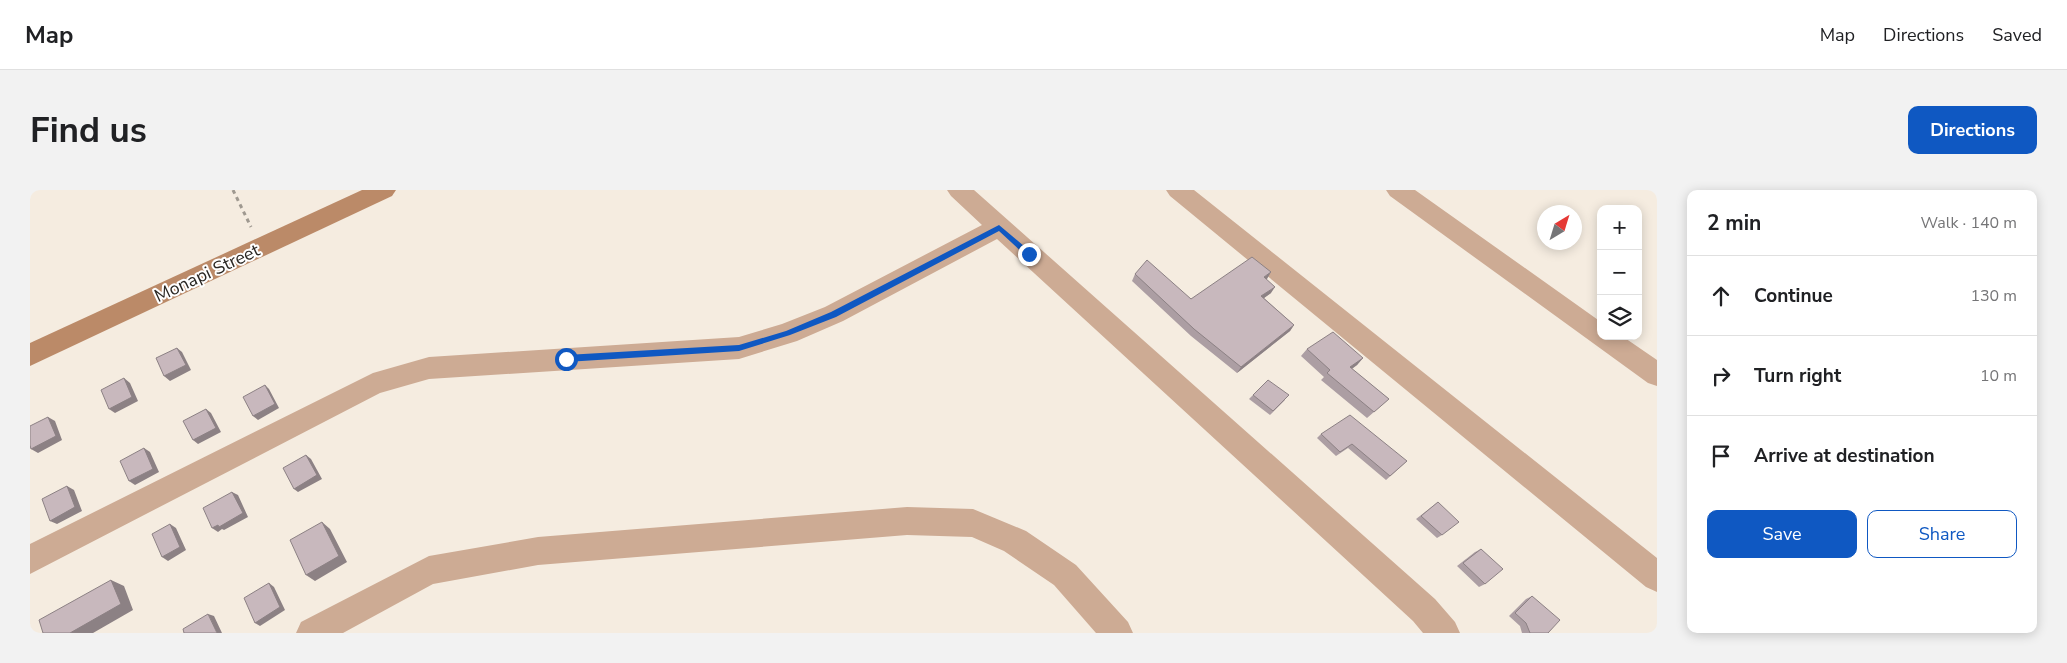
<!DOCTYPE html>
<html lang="en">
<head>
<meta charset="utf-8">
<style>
  :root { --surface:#fff; --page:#f2f2f2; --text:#202124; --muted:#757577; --line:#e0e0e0; --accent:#0f58c2 }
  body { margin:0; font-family:"Nunito Sans",sans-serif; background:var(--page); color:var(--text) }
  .controls { position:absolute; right:15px; top:15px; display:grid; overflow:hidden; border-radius:10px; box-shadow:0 2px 12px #0003 }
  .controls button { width:45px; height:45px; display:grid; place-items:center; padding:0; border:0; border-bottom:1px solid var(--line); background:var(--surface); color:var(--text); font:25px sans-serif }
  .compass { position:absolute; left:1507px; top:15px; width:45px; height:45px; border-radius:50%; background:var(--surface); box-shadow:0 2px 12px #0003; rotate:38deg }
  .stop { position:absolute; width:15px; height:15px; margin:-11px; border:4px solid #0f58c2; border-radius:50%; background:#fff }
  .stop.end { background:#0f58c2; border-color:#fff; box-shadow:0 1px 5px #0008 }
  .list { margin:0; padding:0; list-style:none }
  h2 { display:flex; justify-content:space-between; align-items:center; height:65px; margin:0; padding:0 20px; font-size:21px }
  h2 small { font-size:16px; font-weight:400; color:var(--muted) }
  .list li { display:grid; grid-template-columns:32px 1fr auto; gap:15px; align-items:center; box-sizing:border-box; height:80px; padding:0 20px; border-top:1px solid var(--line) }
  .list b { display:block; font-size:19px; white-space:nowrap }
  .list em { font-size:16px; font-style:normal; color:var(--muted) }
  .actions { display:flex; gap:10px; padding:15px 20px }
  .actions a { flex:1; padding:11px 0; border:1px solid var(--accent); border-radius:10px; text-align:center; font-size:18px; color:var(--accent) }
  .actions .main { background:var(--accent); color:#fff }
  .icon { flex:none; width:28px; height:28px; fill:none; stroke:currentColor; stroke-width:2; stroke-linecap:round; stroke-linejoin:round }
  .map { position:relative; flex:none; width:1627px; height:443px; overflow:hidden; border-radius:10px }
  header { display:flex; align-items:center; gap:30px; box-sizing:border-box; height:70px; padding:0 25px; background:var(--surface); border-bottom:1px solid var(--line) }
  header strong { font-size:24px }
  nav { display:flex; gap:28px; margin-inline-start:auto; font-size:18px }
  .intro { display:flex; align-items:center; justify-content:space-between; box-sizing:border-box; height:120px; padding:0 30px }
  h1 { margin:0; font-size:35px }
  .button { padding:12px 22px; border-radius:10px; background:var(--accent); color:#fff; font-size:18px; font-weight:700 }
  main { display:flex; gap:30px; padding:0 30px }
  aside { flex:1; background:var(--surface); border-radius:10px; box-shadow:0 2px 12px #0003 }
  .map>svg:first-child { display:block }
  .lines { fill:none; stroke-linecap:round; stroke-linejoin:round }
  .path { stroke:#9f9990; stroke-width:3; stroke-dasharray:4 4; stroke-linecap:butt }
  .street { fill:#cdab94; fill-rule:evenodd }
  .secondary { fill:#bb8a68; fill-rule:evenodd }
  .wall { fill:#ac9ea3 }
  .shaded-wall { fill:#8c8184 }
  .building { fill:#c8b8bd; stroke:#8c8184 }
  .route { fill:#0f58c2 }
  .labels { text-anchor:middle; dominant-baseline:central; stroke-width:4; stroke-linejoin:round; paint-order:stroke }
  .street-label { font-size:18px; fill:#2a2723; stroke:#fff }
</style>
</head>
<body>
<header>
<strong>Map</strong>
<nav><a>Map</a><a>Directions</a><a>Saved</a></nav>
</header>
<div class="intro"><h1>Find us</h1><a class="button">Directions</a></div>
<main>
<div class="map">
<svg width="1627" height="443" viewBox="0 0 1627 443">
  <rect width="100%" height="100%" fill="#f5ece0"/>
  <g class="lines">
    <path class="path" d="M203 0 221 37"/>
    <path class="street" d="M917 0H944L1405 409 1425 432 1430 443H1393L1383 431 967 49 813 131 767 151 709 169 399 189 350 203 0 384V354L343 183 399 167 709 147 752 134 795 117 952 35 921 6Z
      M1136 0H1164L1627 368V402L1616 397 1140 6Z
      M1356 0H1385L1571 132V146H1592L1627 170V196L1618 193 1360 6Z
      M877 317 943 319 996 341 1046 375 1098 432 1103 443H1066L1024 395 974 361 942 347 877 345 508 375 403 394 313 443H266L271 432 399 366 508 347Z"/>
    <path class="secondary" d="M332 0H366L362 6 0 176V153Z"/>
  </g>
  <path class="wall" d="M1105 84 1161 109 1236 89 1241 103 1234 108 1264 135 1260 141 1207 183 1161 146 1102 91Z
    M1277 159 1333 168 1327 175 1322 179 1359 209 1337 228 1291 190 1294 187 1271 166Z
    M1223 205 1255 210 1240 225 1219 209Z
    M1291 244 1377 271 1356 290 1318 258 1306 266 1287 248Z
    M1408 312 1412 345 1407 348 1386 329Z
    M1451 359 1455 394 1449 397 1427 376 1445 362Z
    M1502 406 1518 443H1492L1490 436 1479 426 1496 409Z"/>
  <path class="shaded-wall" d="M1241 82 1237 89 1230 94 1234 87Z
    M1245 97 1241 103 1227 113 1231 106Z
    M1264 135 1260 141 1207 183 1211 177Z
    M147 158 152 162 161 180 140 191 134 186Z
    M1333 168 1327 175 1314 184 1320 177Z
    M94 188 100 193 108 211 85 223 79 219Z
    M235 195 239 199 249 218 228 230 223 226Z
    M176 219 181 223 191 242 168 254 163 250Z
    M18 227 25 231 32 250 8 263 1 259Z
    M114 258 120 262 129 282 105 295 99 291Z
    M276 265 281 269 292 289 268 302 264 299Z
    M37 296 44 300 52 321 27 334 20 331Z
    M202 302 208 305 218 327 194 340 192 339 188 342 182 338Z
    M292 332 300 339 317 372 285 391 276 385Z
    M140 334 146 338 156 360 138 371 132 367Z
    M81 390 94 396 103 420 63 443H40Z
    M239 393 244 397 255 420 230 436 225 433Z
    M178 424 184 426 192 443H187Z"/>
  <path class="building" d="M1222 67 1241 82 1234 87 1245 97 1231 106 1264 135 1211 177 1164 139 1105 84 1117 70 1161 109Z
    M1303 142 1333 168 1320 177 1359 209 1344 222 1297 183 1300 180 1277 159Z
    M147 158 156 175 134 186 126 168Z
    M94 188 102 207 79 219 71 200Z
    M1238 190 1259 205 1243 221 1223 205Z
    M235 195 245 214 223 226 213 207Z
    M176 219 186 238 163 250 153 231Z
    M1320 225 1377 271 1360 286 1322 254 1310 262 1291 244Z
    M18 227 26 246 1 259 0 255V236Z
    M114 258 123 279 99 291 90 271Z
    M276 265 287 285 264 299 253 278Z
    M37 296 45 317 20 331 12 309Z
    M202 302 213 323 189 337 188 335 182 338 173 318Z
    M1408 312 1429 332 1412 345 1391 326Z
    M292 332 309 366 276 385 260 350Z
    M140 334 150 357 132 367 122 344Z
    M1451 359 1473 379 1455 394 1433 373Z
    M81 390 91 414 40 443H13L9 430Z
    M239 393 250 417 225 433 214 408Z
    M1502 406 1530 430 1518 443H1500L1496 433 1485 423Z
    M178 424 187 443H154L153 439Z"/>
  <path class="route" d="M969 35 1001 62V66H996L969 41 806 127 760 145 709 161 536 172 532 169 536 165 709 155 756 141 801 122Z"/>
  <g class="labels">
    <g class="street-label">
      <text transform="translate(177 83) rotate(-25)">Monapi Street</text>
    </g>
  </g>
</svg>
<div class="controls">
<button>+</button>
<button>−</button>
<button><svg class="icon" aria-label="layers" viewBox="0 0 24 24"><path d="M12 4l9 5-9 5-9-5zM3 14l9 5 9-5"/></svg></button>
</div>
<svg class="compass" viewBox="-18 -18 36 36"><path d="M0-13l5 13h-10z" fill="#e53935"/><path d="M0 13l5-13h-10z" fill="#757577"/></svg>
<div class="stop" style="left:536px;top:169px"></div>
<div class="stop end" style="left:999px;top:64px"></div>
</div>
<aside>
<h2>2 min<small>Walk · 140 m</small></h2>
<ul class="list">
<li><svg class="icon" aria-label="ahead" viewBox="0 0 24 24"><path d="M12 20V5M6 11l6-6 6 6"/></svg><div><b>Continue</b></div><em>130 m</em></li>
<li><svg class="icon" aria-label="right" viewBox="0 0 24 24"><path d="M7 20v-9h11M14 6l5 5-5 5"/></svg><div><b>Turn right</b></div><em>10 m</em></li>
<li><svg class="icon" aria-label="arrive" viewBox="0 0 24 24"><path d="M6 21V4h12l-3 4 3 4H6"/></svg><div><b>Arrive at destination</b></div></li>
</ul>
<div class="actions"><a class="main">Save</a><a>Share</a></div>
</aside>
</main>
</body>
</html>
